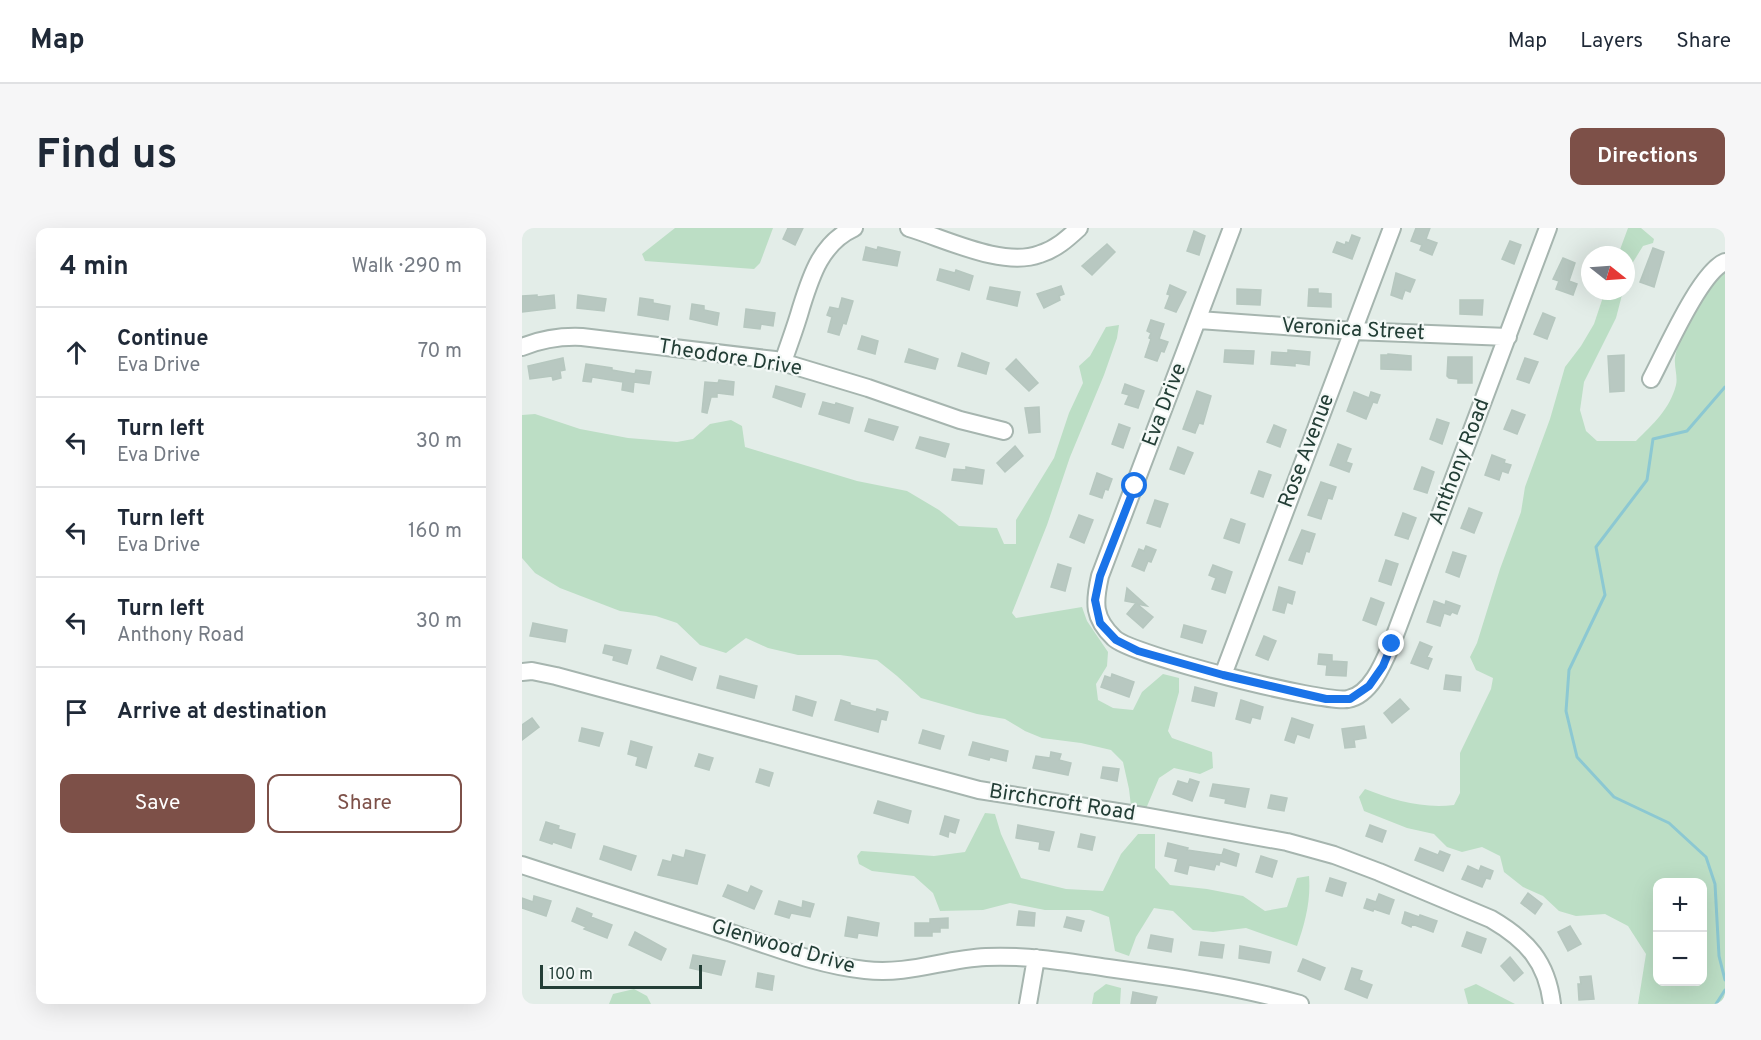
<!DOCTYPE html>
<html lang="en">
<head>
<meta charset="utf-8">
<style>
  :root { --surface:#fff; --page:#f6f6f7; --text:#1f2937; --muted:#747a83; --line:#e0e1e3; --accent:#7d5048 }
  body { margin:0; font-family:Overpass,sans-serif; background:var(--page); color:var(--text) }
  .controls { position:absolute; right:18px; bottom:18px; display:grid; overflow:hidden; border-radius:12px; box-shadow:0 6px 24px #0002 }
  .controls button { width:54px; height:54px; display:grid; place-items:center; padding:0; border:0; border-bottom:2px solid var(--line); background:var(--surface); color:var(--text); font:30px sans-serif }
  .compass { position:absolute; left:1059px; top:18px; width:54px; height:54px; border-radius:50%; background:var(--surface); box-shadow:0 6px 24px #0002; rotate:107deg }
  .scale { position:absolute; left:18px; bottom:15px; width:162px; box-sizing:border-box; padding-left:6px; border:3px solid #233e36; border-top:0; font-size:16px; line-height:21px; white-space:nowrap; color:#233e36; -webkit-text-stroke:4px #f4f9f7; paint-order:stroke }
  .stop { position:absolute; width:18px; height:18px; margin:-14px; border:4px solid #1a73e8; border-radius:50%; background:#fff }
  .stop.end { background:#1a73e8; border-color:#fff; box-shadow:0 2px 6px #0008 }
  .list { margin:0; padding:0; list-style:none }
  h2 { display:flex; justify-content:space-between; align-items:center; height:78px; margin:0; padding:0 24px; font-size:26px }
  h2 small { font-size:20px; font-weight:400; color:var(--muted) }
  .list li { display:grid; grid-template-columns:39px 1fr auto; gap:18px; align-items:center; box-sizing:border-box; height:90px; padding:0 24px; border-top:2px solid var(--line) }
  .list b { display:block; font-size:22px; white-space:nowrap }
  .list p { margin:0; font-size:20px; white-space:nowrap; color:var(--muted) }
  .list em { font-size:20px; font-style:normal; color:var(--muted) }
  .actions { display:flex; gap:12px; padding:18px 24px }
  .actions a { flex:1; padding:14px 0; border:2px solid var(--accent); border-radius:12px; text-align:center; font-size:21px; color:var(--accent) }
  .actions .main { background:var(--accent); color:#fff }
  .icon { flex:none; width:33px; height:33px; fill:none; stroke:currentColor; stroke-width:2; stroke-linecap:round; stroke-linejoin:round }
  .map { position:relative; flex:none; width:1203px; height:776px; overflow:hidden; border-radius:12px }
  header { display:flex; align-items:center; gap:36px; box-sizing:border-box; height:84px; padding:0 30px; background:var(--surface); border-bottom:2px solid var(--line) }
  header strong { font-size:28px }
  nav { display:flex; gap:33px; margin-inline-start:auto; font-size:21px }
  .intro { display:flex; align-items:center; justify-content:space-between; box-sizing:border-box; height:144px; padding:0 36px }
  h1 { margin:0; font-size:42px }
  .button { padding:15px 27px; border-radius:12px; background:var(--accent); color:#fff; font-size:21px; font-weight:700 }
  main { display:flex; gap:36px; padding:0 36px }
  aside { flex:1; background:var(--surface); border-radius:12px; box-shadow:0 6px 24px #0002 }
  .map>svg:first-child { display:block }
  .green { fill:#bcdec5; fill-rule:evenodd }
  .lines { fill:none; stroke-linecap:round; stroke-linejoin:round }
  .stream { stroke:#8cc8d2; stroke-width:3 }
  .building { fill:#b8c8c1; stroke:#b6c7bf; stroke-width:1.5 }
  .minor-casing { stroke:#a6b5af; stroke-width:20 }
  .minor { stroke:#fff; stroke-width:16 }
  .route { stroke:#1a73e8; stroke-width:8 }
  .labels { text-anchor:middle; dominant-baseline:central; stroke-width:4.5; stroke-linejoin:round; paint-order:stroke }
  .street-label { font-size:21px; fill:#233e36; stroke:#f4f9f7 }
</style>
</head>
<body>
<header>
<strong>Map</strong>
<nav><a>Map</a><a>Layers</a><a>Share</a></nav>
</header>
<div class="intro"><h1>Find us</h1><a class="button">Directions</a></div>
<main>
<aside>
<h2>4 min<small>Walk · 290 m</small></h2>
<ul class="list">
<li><svg class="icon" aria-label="ahead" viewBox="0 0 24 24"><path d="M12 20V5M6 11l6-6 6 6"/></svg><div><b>Continue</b><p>Eva Drive</p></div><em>70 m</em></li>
<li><svg class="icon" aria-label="left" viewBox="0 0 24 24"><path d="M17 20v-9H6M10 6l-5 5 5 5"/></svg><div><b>Turn left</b><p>Eva Drive</p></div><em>30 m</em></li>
<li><svg class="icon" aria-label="left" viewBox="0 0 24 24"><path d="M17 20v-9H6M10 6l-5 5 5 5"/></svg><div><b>Turn left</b><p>Eva Drive</p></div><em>160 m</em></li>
<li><svg class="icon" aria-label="left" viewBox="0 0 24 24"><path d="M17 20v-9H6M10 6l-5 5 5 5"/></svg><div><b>Turn left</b><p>Anthony Road</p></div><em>30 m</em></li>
<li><svg class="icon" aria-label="arrive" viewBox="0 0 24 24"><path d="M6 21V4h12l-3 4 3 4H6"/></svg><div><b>Arrive at destination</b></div></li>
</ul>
<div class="actions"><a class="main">Save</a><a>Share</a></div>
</aside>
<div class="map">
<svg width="1203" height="776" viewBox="0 0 1203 776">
  <rect width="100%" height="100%" fill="#e3ede8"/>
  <path class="green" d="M153 0H251L238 35 232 41 123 33 120 26Z
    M1106 0H1119L1132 11 1131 15 1121 18 1108 39 1104 52V27H1096Z
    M1203 42V776H1116L1124 726 1106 698 1083 686 1054 688 1037 683 1021 668 1001 659 982 644 978 628 960 619 940 624 925 619 912 606 885 600 842 583 837 569 843 561C871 572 901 581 932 577L938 565V525L969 461 971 450 954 442 948 429 955 415 978 341 999 284 1003 259 1028 191 1043 139 1059 118 1072 96 1083 63H1101L1094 90 1062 154 1058 182 1064 203 1075 213H1114C1131 196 1148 181 1154 157 1156 149 1152 139 1153 130 1158 102 1181 59 1203 42ZM1136 654H1180V754H1136Z
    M597 97 595 110 582 147 548 229 525 297 490 385 494 390 560 379 565 393 586 424 585 438 574 456 576 472 591 480 611 482 620 464 641 446 657 450V464L646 503 650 510 690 524 691 540 678 546 652 540 637 550 623 583 609 578 607 561 601 534 589 522 559 515 520 510 503 503 483 491 455 486 399 470 375 448 355 432 318 427H276L246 420 224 410 204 425 178 417 155 395 134 388 98 383 38 360 13 345 0 330V187L13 186 58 201 106 210 155 214 171 211 188 196 209 192 220 198 223 219 335 253 385 263 417 282 437 298 475 300 482 316H494V292L532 230 547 185 561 155 557 138 568 128 584 99Z
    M463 585 473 586 479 606 499 650 544 661 581 663 599 626 616 606H633V640L648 657 685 661 721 668 743 683 765 679 775 650 787 648C789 673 783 695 775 718L724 700 691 704 671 702 651 683 632 680 614 709 607 728 593 723 587 689 568 682H523L488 675 461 682 418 683 411 665 392 648 350 643 337 636 335 628 339 623 412 628 443 624Z
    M584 756 599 760 598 776H570L572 765Z
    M954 756 993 776H946L942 761Z
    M112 761 125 768 129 776H87L91 766Z"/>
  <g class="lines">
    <path class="stream" d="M1203 159 1165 203 1131 211 1125 252 1074 319 1083 367 1047 442 1044 483 1055 529 1092 569 1147 595 1184 629 1193 656 1197 728 1203 752
      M1194 776 1203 762"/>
  </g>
  <path class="building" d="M266 0H281L273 17 261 11Z
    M894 0H908L904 11 915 15 910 27 898 22 900 17 889 13Z
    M672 3 683 8 677 27 665 23Z
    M830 7 838 10 830 31 811 24 815 14 823 17 824 14 827 15Z
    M988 13 999 17 992 36 980 31Z
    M585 16 593 24 570 47 560 38Z
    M344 19 355 22 356 19 378 24 375 38 341 32Z
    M1131 20 1142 24 1132 59 1118 54Z
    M1041 30 1053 35 1047 53 1055 56 1051 67 1034 61 1037 53 1031 51Z
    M418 41 433 45 434 42 451 48 447 62 415 52Z
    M874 45 893 52 888 64 883 62 880 71 869 67Z
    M648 57 664 64 654 84 643 80 648 67 645 66Z
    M539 58 542 66 537 68 538 72 522 80 515 66Z
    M468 59 498 64 495 78 465 71Z
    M715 61 739 62 738 77 715 76Z
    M787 61H796V65L809 66V79L786 78Z
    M15 67V69L32 67 33 80 0 84V68Z
    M56 67 84 71 82 83 55 80Z
    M118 70 131 72V75L148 78 146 92 116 87Z
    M320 70 331 73 324 96 321 95 317 107 306 104 310 89 305 87 308 79 317 81Z
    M938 72H961L960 87 938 86Z
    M170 76 182 78V82L197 85 195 97 168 91Z
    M224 81 253 85 251 98 239 96 238 101 222 99Z
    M1021 85 1033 90 1025 111 1012 106Z
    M629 92 642 96 637 111 646 114 642 124 639 123 635 133 623 129 629 111 627 110 629 105 625 103Z
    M340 108 356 113 353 126 336 121Z
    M387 121 416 131 413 141 383 134Z
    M703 122 732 123 731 136 702 134Z
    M766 122 788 124 787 137 773 135V138L749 136 750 124 766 125Z
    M440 125 467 135 464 146 436 138Z
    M866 126 889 128V142L859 141V127H866Z
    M1102 127V163L1088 164 1086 128Z
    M926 129H950V155H936V151L927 150 925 148Z
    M41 130 43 142 38 143 39 150 31 152 30 148 8 151 6 138Z
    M1003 130 1016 134 1007 155 995 151Z
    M494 131 516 155 507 163 484 141Z
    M64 136 90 140V142L113 146 114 142 129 144 127 156 112 154 111 164 100 162 101 154 70 149 69 154 61 153Z
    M197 152 212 154 211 167 195 165V169H189L185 185 180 184 183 154 196 155Z
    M603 156 622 163 616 180 603 176 607 167 600 165Z
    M254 158 283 166 279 179 251 169Z
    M675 163 689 168 681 196 677 195 673 205 661 201Z
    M832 164 847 170 849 164 858 167 855 175 851 174 844 191 825 183Z
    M301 174 313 177 314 175 331 180 327 195 297 186Z
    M517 179 518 204 507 205 503 180Z
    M990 182 1003 187 995 206 982 201Z
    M347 191 376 199 371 212 343 203Z
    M915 191 927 195 920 216 908 211Z
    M597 196 608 200 601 220 590 216Z
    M752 197 764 202 758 219 745 214Z
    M398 209 427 216 423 229 394 220Z
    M816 216 829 221 824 234 830 236 827 244 808 237Z
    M493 218 501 228 483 244 475 235Z
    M656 219 671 225 662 246 648 241Z
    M970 227 983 232 982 235 989 237 986 245 980 243 977 252 963 247Z
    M444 239 462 242 460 256 430 252 432 241 444 242Z
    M900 239 912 244 905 265 892 261Z
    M737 243 749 247 741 269 729 265Z
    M575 245 590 251 586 262 583 261 580 270 568 266Z
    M799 254 814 259 810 271 806 270 799 291 786 287Z
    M633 272 646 276 638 299 625 295Z
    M947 280 960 285 952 305 939 300Z
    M881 285 894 290 886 311 873 307Z
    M557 287 571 292 562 315 548 309Z
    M709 291 723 296 717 315 702 310Z
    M780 302 793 306 787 324 784 323 780 336 767 332Z
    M624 318 634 322 629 334 626 333 622 343 610 338 617 321 622 323Z
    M931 324 944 328 937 349 924 344Z
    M864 332 876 336 869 357 857 353Z
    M536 336 549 340 543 363 529 359Z
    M691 337 710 344 703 365 690 361 694 350 687 347Z
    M757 359 773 364 770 376 765 374 762 385 751 382Z
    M605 360 625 378 615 376 631 389 621 400 605 386 614 375 603 373Z
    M849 370 862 375 854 397 841 392Z
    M912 373 923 377 924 373 938 378 935 386 930 384 928 387 922 385 918 398 905 394Z
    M11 395 45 402 43 414 8 408Z
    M662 397 684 403 680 415 659 409Z
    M742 408 754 413 746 432 734 427Z
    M898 414 910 419 905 429 910 431 906 441 889 435Z
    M83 417 109 422 105 436 91 432 92 428 81 425Z
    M797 426 810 427V433L825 434 824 448 804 447 805 437 796 436Z
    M139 428 174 440 170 452 135 440Z
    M590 446 612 454 607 469 579 459 583 448 589 450Z
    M924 447 939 449 938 463 922 461Z
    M198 448 235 458 232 470 195 460Z
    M673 459 695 465 692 478 670 473Z
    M274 468 294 474 290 488 271 482Z
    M878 471 887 481 870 495 862 485Z
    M319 472 328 475V477L354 484 355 481 366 484 364 492 359 491 356 504 313 492Z
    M719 472 741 479 738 491 730 489 728 495 714 491Z
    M10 490 17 499 0 512V497Z
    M770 490 791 497 787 510 775 506 772 515 763 512Z
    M842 498 844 510 832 512 833 519 823 520 820 501Z
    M60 500 81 505 77 518 57 513Z
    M401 502 422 508 418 521 397 515Z
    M109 513 130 519 124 540 114 537 116 529 106 526Z
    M451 514 486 523 484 533 468 529 467 532 447 527Z
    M529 524 539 526 537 532 549 535 546 547 511 540 514 528 528 530Z
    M177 526 191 530 187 542 173 538Z
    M581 539 597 541 595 553 579 550Z
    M238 541 251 545 247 558 234 554Z
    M668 551 677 554 670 573 651 566 656 553 666 556Z
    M691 556 727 561 723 579 703 575 704 571 688 568Z
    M749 567 765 570 762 583 746 580Z
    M356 573 389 583 386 595 352 585Z
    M423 588 437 592 433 605 427 603 426 609 418 606Z
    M24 594 37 598 36 601 53 606 49 620 31 614 30 616 18 612Z
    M496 597 532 604 527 623 517 621 518 614 494 610Z
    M848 597 864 603 860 614 844 608Z
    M559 606 573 609 570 622 556 619Z
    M646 615 666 620 665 622 700 627 702 621 717 626 714 638 698 633 697 637 694 636 692 642 667 637 665 646 653 643 656 631 643 628Z
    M82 618 114 628 109 642 78 631Z
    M898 620 916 627 918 623 928 627 921 643 893 632Z
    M164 622 183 627 175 656 136 647 141 632 149 634 151 627 162 630Z
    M739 628 755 633 750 649 734 644Z
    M946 638 957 643 959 638 971 643 968 651 964 650 960 659 940 651Z
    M808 650 824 655 820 668 804 663Z
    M206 657 226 665 229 658 240 663 232 681 201 668Z
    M1006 665 1020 676 1013 686 999 675Z
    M857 666 872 672 867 686 852 681 851 683 842 680 845 671 854 674Z
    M12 668 29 673 24 688 0 680V670L11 674Z
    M257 673 280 680 281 673 292 676 288 689 269 685 267 690 253 686Z
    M55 680 70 686 69 689 90 697 85 710 62 701 64 699 50 693Z
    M497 683 513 685 512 698 495 697Z
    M883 684 897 689 898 687 915 693 911 704 890 696 889 699 880 695Z
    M326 689 357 695 355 708 336 705 335 710 323 708Z
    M545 689 562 693 559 703 542 699Z
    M426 690V700H418V704H410V708H393V695H408V691Z
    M1048 698 1059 716 1046 723 1036 704Z
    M113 704 144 721 139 732 107 717Z
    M945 704 964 711 959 725 940 718Z
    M629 707 651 711 649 724 626 720Z
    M679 714 702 717 700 730 677 727Z
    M718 718 749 724 747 735 717 730Z
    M171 727 203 733 199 747 168 740Z
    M988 729 1001 745 992 753 979 738Z
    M781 731 803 740 798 752 776 743Z
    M830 740 840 743 837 752 850 757 845 770 823 761Z
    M236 745 252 748 250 762 234 759Z
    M1069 748 1072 771 1057 772 1056 756H1059L1058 749Z
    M611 764 635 769 633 776H609Z"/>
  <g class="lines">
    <g class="minor-casing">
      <path id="minor" d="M387 0C424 11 481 40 518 26 534 21 545 11 557 0
        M710 0 578 348C572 375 571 390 592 410 609 427 802 476 826 471 849 467 862 434 870 415L1026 0
        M677 92 831 103 986 109
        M0 119C20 111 38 108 60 109L253 132 346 160 438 192 482 203
        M261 134C267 116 274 98 279 80 289 48 299 15 332 0
        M1129 151C1143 125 1178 44 1203 34
        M0 444 10 443 34 448 457 562 621 588 765 614 812 627 857 644 969 691C1005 712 1025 734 1030 776
        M701 447 870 0
        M0 637C68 659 135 681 203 703 249 718 295 737 343 742 388 747 421 731 464 729 505 727 546 734 586 740 651 749 715 758 778 776
        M506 776 514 730"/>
    </g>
    <use href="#minor" class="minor"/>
  </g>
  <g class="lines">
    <path class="route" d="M613 258 578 348 573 372 578 395 594 412 616 423 701 447 804 471H828L847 458 861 438 870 416"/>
  </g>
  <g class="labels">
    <g class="street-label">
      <text transform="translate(831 102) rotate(3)">Veronica Street</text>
      <text transform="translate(208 130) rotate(9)">Theodore Drive</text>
      <text transform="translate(643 177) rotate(-69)">Eva Drive</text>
      <text transform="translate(785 223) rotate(-69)">Rose Avenue</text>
      <text transform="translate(938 234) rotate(-69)">Anthony Road</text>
      <text transform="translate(540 575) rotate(9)">Birchcroft Road</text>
      <text transform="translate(261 719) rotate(16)">Glenwood Drive</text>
    </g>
  </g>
</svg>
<div class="controls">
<button>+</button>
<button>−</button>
</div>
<svg class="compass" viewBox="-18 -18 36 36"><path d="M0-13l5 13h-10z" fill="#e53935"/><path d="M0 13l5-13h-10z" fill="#747a83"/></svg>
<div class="scale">100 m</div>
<div class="stop" style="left:613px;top:258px"></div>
<div class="stop end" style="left:870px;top:416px"></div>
</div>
</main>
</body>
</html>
